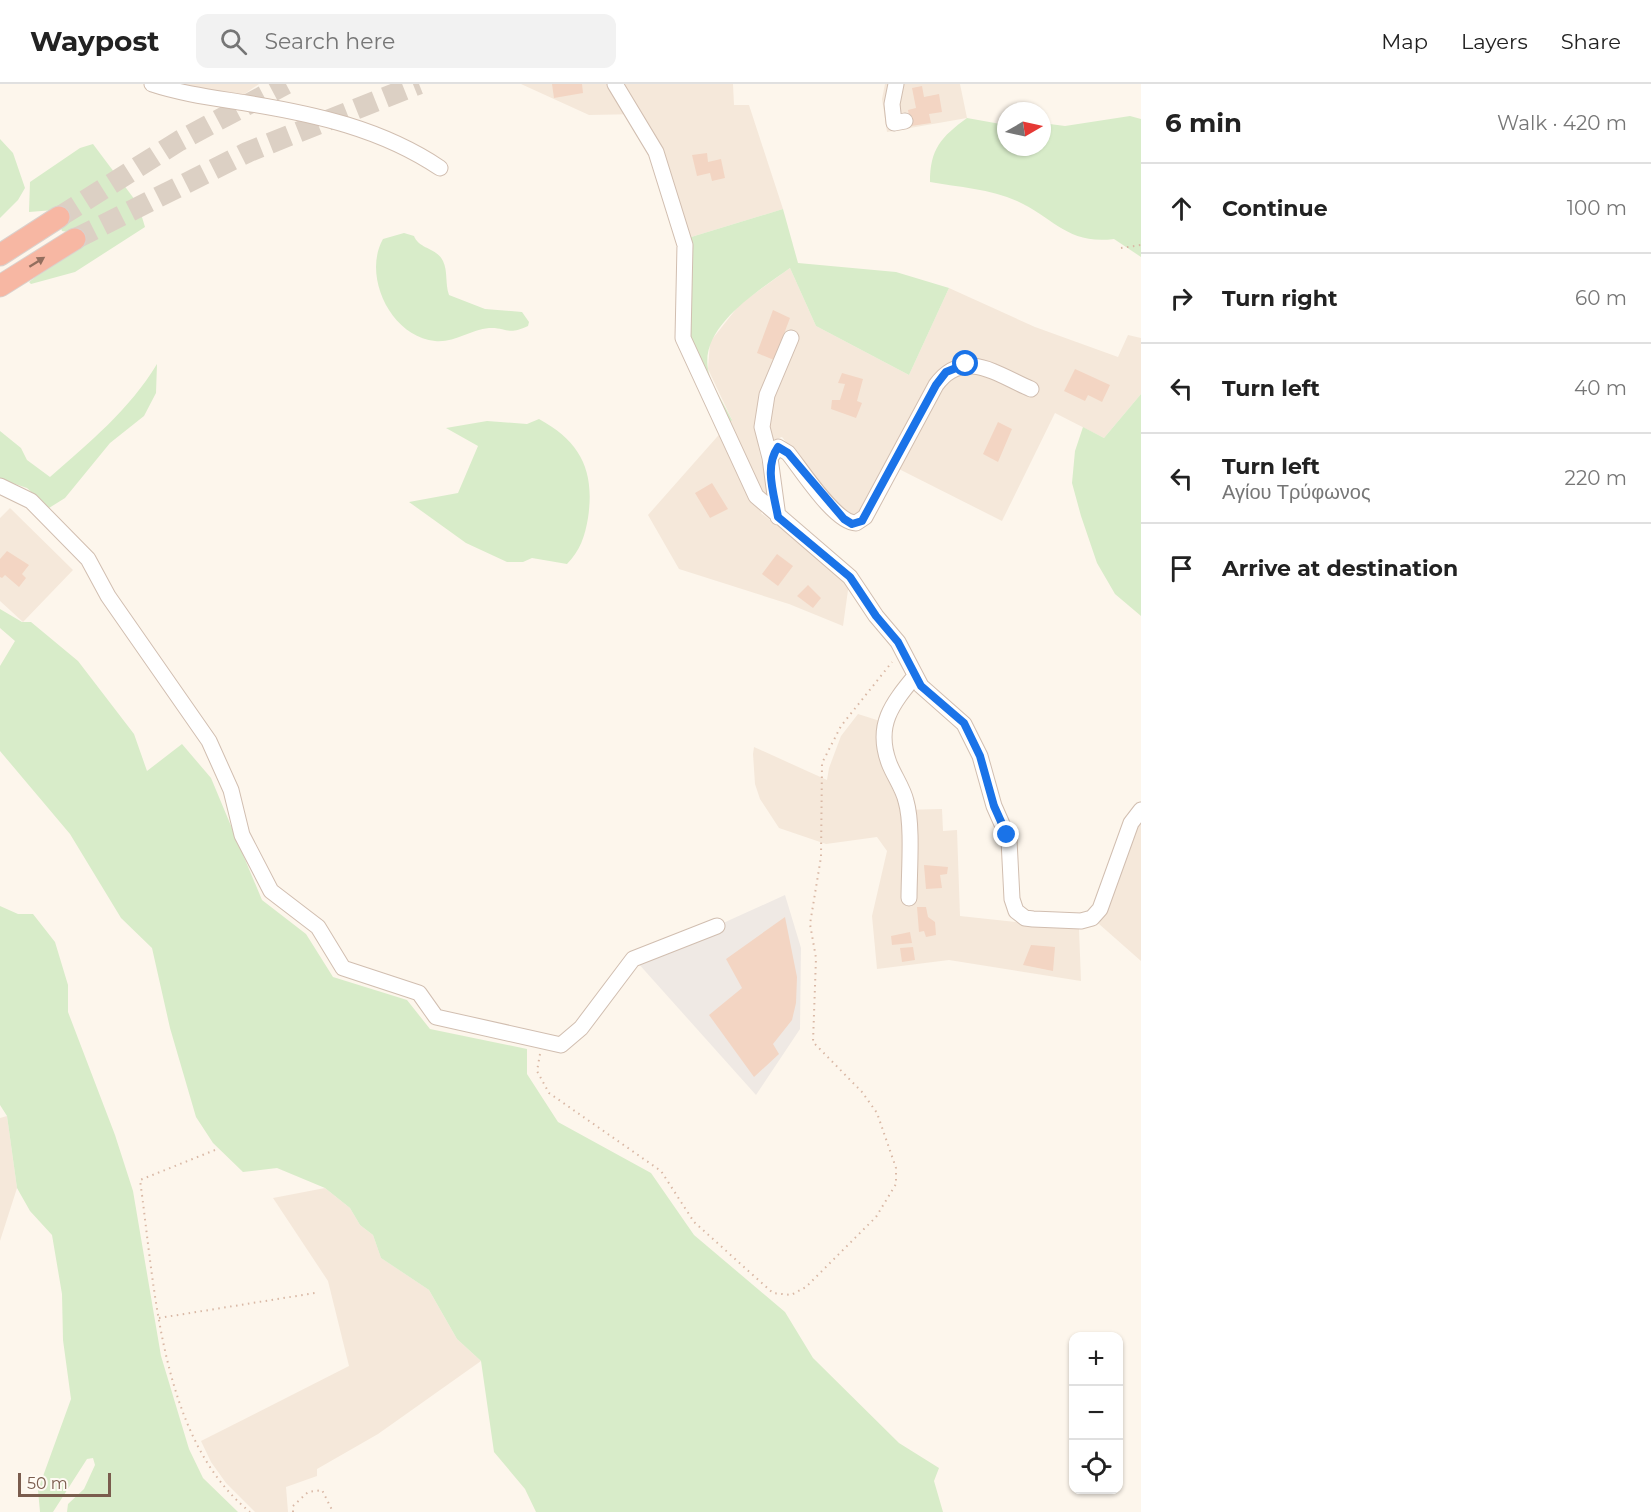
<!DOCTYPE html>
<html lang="en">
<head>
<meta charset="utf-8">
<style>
  :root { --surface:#fff; --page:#f2f2f2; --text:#222; --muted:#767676; --line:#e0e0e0 }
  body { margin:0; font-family:Montserrat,sans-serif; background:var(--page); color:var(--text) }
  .controls { position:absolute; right:18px; bottom:18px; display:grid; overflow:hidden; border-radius:12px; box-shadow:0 2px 4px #0004 }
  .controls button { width:54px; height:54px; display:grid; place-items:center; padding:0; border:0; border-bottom:2px solid var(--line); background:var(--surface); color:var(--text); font:30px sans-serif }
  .compass { position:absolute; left:997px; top:18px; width:54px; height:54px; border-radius:50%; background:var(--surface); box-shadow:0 2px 4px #0004; rotate:81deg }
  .scale { position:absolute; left:18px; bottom:15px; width:93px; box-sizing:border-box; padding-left:6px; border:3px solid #7a5c4d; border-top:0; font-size:16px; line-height:21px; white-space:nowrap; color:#7a5c4d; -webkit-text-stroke:4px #fffaf3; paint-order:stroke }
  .stop { position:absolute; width:18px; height:18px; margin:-14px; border:4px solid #1a73e8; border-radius:50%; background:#fff }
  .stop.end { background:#1a73e8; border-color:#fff; box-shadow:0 2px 6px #0008 }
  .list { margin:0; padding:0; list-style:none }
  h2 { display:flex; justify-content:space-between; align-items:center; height:78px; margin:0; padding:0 24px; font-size:26px }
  h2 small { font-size:20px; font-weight:400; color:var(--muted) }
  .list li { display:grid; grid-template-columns:39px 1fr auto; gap:18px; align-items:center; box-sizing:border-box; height:90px; padding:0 24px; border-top:2px solid var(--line) }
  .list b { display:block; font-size:22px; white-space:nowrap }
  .list p { margin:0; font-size:20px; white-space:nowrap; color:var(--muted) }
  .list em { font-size:20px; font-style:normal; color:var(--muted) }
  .icon { flex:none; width:33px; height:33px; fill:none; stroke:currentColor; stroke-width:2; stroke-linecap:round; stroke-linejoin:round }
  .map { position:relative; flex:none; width:1141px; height:1428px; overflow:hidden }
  header { display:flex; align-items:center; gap:36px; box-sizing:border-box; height:84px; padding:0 30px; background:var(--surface); border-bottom:2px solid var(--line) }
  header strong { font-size:28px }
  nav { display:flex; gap:33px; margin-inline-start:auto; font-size:21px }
  .search { width:420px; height:54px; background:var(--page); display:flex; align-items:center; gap:15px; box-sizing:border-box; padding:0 21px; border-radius:12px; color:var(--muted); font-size:22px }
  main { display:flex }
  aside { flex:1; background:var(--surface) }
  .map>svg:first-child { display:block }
  .residential { fill:#f5e8da }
  .industrial { fill:#efe9e4 }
  .green { fill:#d8ecc9 }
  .building { fill:#f3d5c3 }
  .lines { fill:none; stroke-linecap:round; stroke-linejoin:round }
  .highway-tunnel { stroke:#dcd0c4; stroke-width:21; stroke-dasharray:21 10; stroke-linecap:butt }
  .minor-casing { stroke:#d1beb0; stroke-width:17 }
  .highway-casing { stroke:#dad1cd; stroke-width:23 }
  .path { stroke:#d9b8a5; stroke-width:2; stroke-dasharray:1.5 4.5; stroke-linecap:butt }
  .minor { stroke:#fff; stroke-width:15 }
  .highway { stroke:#f7b7a3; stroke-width:21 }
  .oneway { fill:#936e5e }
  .route { stroke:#1a73e8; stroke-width:8 }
</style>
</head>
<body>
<header>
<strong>Waypost</strong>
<div class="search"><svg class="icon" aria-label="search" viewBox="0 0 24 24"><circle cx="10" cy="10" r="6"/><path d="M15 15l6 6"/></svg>Search here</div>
<nav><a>Map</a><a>Layers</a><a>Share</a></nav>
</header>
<main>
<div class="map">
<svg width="1141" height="1428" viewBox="0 0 1141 1428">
  <rect width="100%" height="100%" fill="#fdf6ec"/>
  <path class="residential" d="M168 0H259L243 11Z
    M521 0H733L734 21H749L783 125 688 154 640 30 589 31Z
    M885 0H960L967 34 887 48 882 15Z
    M790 184 816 242 909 291 949 204 1035 243 1118 273 1128 251 1141 254V310L1104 354 1055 329 1002 437 889 380 860 434 849 433 829 413 782 353 758 361 770 416 761 429 849 499 843 542 789 520 679 485 648 431 732 336 708 285 710 258 740 220Z
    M10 424 73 486 23 538 0 517V434Z
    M858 630 880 637 884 687 902 726 942 725 943 747 957 746 960 832 1079 845 1081 897 949 876 877 885 872 832 887 767 877 753 826 760 779 744 760 715 755 700 753 670 754 663 827 696 829 684 841 652Z
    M1141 733V877L1099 840 1135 741Z
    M7 1032 17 1104 0 1157V1034Z
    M325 1104 350 1124 360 1141 373 1151 381 1174 429 1206 457 1255 481 1277 378 1350 317 1385V1392L286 1403 288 1428H255L226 1399 211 1378 201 1357 349 1282 328 1197 273 1114Z"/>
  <path class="industrial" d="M785 811 801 864 800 945 756 1011 637 878Z"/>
  <path class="green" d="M1130 32 1141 35V173L1114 155C1068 161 1054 134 1017 117 991 105 958 103 930 98 930 65 941 53 967 34L1006 41V63H1042V39L1065 42Z
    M0 55 13 69 25 104 18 116 0 134Z
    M93 60 138 120 145 143 75 188 31 200 29 198 65 170 68 148 62 147 54 126 29 128 30 98 80 64Z
    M783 125 798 179 896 188 949 204 909 291 816 242 790 184C760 206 700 242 708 285 710 299 726 323 732 336L726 344 686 253 688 154Z
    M404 149 414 152C419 165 437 164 443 177 448 187 445 200 449 211L485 225 522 228 529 238 528 242C507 252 507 243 489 244 470 246 454 259 435 257 391 253 362 192 383 155Z
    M157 280 156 309 144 332 110 359 65 414 49 424 27 404 0 395V347L21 364 27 376 50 393C90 358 129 326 157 280Z
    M1141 310V532L1115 510 1097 479 1081 432 1072 399 1075 367 1083 343 1104 354Z
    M539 335C581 358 595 387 588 434 585 452 580 467 567 480L532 474 523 478H507L466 459 409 418 458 409 478 362 446 344 487 337 527 340Z
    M0 525 22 538H31L78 577 134 650 147 687 182 660 211 694 262 816 306 850 333 893 407 916 430 945 527 965V990L558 1038 651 1089 694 1151 785 1228 813 1274 899 1359 939 1384 934 1397 943 1428H536L525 1405 494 1368 481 1277 457 1255 429 1206 381 1174 373 1151 360 1141 350 1124 325 1104 277 1084 243 1088 213 1059 196 1033 170 944 152 864 121 834 70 750 0 667V582L15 557 0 544Z
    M0 822 18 830H33L55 858 68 901V928L115 1051 133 1107 161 1272 189 1365 203 1394 238 1428H67L68 1420 84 1405 95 1381 93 1374 87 1375 53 1428H40L38 1406 71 1315 63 1256 62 1210 52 1151 30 1127 17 1104 7 1032 0 1021Z"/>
  <path class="building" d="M552 0H582L583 9 554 14Z
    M922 2 924 13 939 10 942 28 929 30 931 39 911 42 908 26 916 24 912 4Z
    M707 69 708 78 721 75 725 94 712 97 710 89 697 92 692 71Z
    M773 226 790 234 774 276 757 269Z
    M1075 285 1110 301 1102 318 1088 311 1085 317 1064 307Z
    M842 289 863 295 857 317 862 319 856 334 831 325 832 316H840L845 300 838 299Z
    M998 338 1012 345 998 378 983 370Z
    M712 399 728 425 710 434 695 409Z
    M7 467 29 481 22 490 26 494 19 503 5 491 2 494 0 493V475Z
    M777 470 793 482 778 502 762 490Z
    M808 501 821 514 813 524 797 512Z
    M924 781 948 783 947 790 940 791 942 804 926 805Z
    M917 823H926L928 833 935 838 936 851 926 853 924 847 919 848Z
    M785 833 797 893 796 919 792 936 773 960 779 970 754 993 709 931 742 904 726 875Z
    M910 848 912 859 892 861 891 852Z
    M1031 861 1055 863 1053 887 1023 881Z
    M913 863 915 876 902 878 900 864Z"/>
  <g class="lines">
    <path class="highway-tunnel" d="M59 133 179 57 286 0
      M75 155 248 68 419 0"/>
    <g class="minor-casing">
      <path id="minor" d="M152 0C182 10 215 14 246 19 315 30 382 45 440 84
        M615 0 656 68 685 161 683 254 756 412 850 493 876 532 898 558 921 602 964 640 980 672 994 722 1009 756 1012 815 1016 827 1025 834 1033 835 1081 837 1092 834 1100 825 1131 739 1141 726
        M896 0 892 20 894 39 905 37
        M770 374 762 343 767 311 791 254
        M0 402 31 417 88 475 108 512 209 657 231 706 242 751 271 807 318 843 343 884 419 909 436 933 561 961 581 944 633 875 717 842
        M778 433 770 374 778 363 788 369C801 385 835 439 856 439L865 433 936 301C963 263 998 291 1031 305
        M909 814C909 788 913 741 906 717 903 704 894 692 889 679 875 641 892 620 915 592"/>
    </g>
    <g class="highway-casing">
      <path id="highway" d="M0 171 59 133
        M0 202 75 155"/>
    </g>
    <path class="path" d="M1121 164 1141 161
      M540 970 537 987 549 1009 661 1087 694 1138 773 1209 791 1211 806 1203 876 1133 896 1100V1084L877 1029 862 1008 813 958 816 874 810 840 821 773 822 679 841 642 892 578
      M215 1066 140 1096C155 1203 160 1355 250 1428
      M159 1234 315 1209
      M293 1428V1422L308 1408 322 1406 333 1428"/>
    <use href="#minor" class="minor"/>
    <use href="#highway" class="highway"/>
  </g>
  <defs><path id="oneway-solid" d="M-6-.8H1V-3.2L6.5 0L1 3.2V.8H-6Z" transform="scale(1.5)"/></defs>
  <use class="oneway" href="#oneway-solid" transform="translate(37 178) rotate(-32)"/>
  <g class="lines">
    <path class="route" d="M966 280 946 288 936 301 862 437 852 440 844 435 788 369 778 363C764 383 774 410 778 433L850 493 876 532 898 558 921 602 964 639 980 672 994 722 1007 751"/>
  </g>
</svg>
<div class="controls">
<button>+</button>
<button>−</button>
<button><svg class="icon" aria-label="locate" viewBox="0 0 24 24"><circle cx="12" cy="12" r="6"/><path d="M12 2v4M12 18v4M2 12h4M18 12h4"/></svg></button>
</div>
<svg class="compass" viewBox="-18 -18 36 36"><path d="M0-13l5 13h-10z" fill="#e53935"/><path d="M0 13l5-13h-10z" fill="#767676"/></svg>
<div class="scale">50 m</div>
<div class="stop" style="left:966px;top:280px"></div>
<div class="stop end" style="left:1007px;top:751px"></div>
</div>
<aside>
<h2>6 min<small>Walk · 420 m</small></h2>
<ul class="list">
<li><svg class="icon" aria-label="ahead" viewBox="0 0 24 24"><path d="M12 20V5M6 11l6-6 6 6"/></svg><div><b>Continue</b></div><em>100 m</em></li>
<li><svg class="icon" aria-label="right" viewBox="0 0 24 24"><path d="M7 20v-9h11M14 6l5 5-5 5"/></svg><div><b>Turn right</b></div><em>60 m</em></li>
<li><svg class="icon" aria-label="left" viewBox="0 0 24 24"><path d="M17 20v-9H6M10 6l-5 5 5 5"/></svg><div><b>Turn left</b></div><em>40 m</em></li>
<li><svg class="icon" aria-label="left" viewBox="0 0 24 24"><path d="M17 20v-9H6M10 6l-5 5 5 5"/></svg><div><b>Turn left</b><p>Αγίου Τρύφωνος</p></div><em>220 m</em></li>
<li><svg class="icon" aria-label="arrive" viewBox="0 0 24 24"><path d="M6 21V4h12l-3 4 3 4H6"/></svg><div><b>Arrive at destination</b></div></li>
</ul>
</aside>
</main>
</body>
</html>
